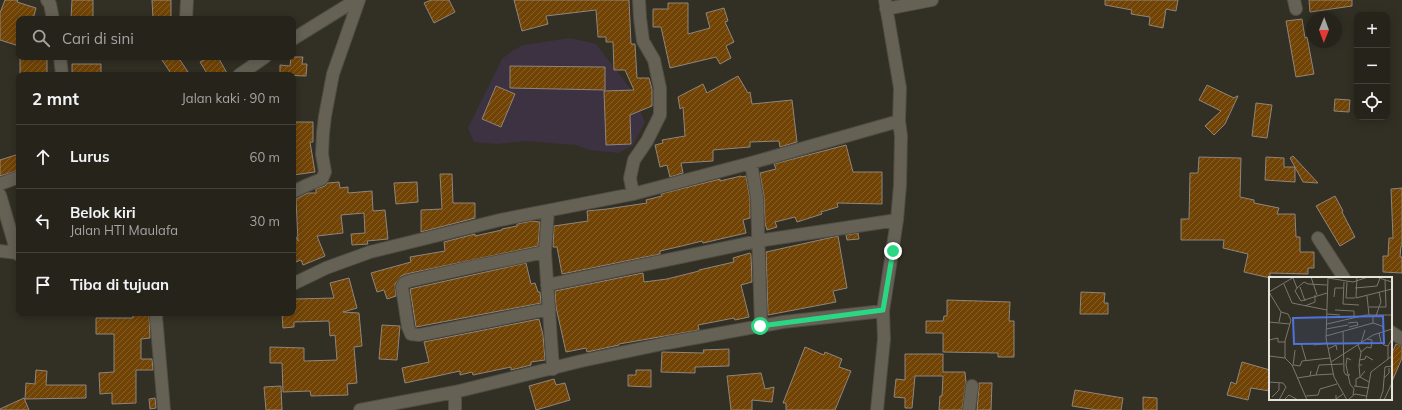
<!DOCTYPE html>
<html lang="id">
<head>
<meta charset="utf-8">
<style>
  :root { --surface:#26231b; --page:#2e2b24; --text:#f1f3f6; --muted:#a4a4a3; --line:#42403a }
  body { margin:0; font-family:Mulish,sans-serif; background:var(--page); color:var(--text) }
  .controls { position:absolute; right:12px; top:12px; display:grid; overflow:hidden; border-radius:8px; box-shadow:0 2px 10px #0003 }
  .controls button { width:36px; height:36px; display:grid; place-items:center; padding:0; border:0; border-bottom:1px solid var(--line); background:var(--surface); color:var(--text); font:20px sans-serif }
  .compass { position:absolute; left:1306px; top:12px; width:36px; height:36px; border-radius:50%; background:var(--surface); box-shadow:0 2px 10px #0003; rotate:181deg }
  .stop { position:absolute; width:12px; height:12px; margin:-9px; border:3px solid #2ad884; border-radius:50%; background:#fff }
  .stop.end { background:#2ad884; border-color:#fff; box-shadow:0 1px 4px #0008 }
  .list { margin:0; padding:0; list-style:none }
  h2 { display:flex; justify-content:space-between; align-items:center; height:52px; margin:0; padding:0 16px; font-size:17px }
  h2 small { font-size:13px; font-weight:400; color:var(--muted) }
  .list li { display:grid; grid-template-columns:26px 1fr auto; gap:12px; align-items:center; box-sizing:border-box; height:64px; padding:0 16px; border-top:1px solid var(--line) }
  .list b { display:block; font-size:15px; white-space:nowrap }
  .list p { margin:0; font-size:13px; white-space:nowrap; color:var(--muted) }
  .list em { font-size:13px; font-style:normal; color:var(--muted) }
  .icon { flex:none; width:22px; height:22px; fill:none; stroke:currentColor; stroke-width:2; stroke-linecap:round; stroke-linejoin:round }
  .map { position:relative; flex:none; width:1402px; height:410px; overflow:hidden }
  .search { position:absolute; background:var(--surface); box-shadow:0 2px 10px #0003; left:16px; top:16px; width:280px; height:44px; display:flex; align-items:center; gap:10px; box-sizing:border-box; padding:0 14px; border-radius:8px; color:var(--muted); font-size:15px }
  .panel { position:absolute; background:var(--surface); box-shadow:0 2px 10px #0003; left:16px; top:72px; width:280px; height:244px; border-radius:8px }
  .map>svg:first-child { display:block }
  .education { fill:#3d3241 }
  .building { fill:url(#building-hatch); stroke:#8f857b }
  .lines { fill:none; stroke-linecap:round; stroke-linejoin:round }
  .minor-casing { stroke:#4f4c43; stroke-width:14 }
  .minor { stroke:#656155; stroke-width:12 }
  .route { stroke:#2ad884; stroke-width:5 }
  .inset-road { fill:none; stroke:#7a776e; stroke-width:1 }
  .view { fill:#4f73d9; fill-opacity:0.15; stroke:#4f73d9; stroke-width:2 }
  .inset-edge { fill:none; stroke:#e5e3dc; stroke-width:2 }
</style>
</head>
<body>
<div class="map">
<svg width="1402" height="410" viewBox="0 0 1402 410">
  <defs>
    <pattern id="building-hatch" width="6" height="6" patternUnits="userSpaceOnUse"><rect width="6" height="6" fill="#714406"/><path d="M-1 1l2-2M0 6l6-6M5 7l2-2" fill="none" stroke="#855f2a"/></pattern>
  </defs>
  <rect width="100%" height="100%" fill="#322f24"/>
  <path class="education" d="M570 38 596 44 630 88 645 122 633 145 619 153 589 150 576 145 526 141 497 144 474 142 468 128 502 59 512 51 523 45Z"/>
  <path class="building" d="M5 0H18L17 2 36 8 33 19H19V46L0 40V13Z
    M72 0H93V19H71Z
    M152 0H171V19H153Z
    M431 0H449L455 12 434 23 424 3Z
    M514 0H629L631 44H635L637 78H649L652 89V106L630 115 631 144 606 145 604 91 634 90 625 70H614L613 42H606V37H598L596 10 546 16 548 24 522 31Z
    M1105 0H1178L1176 11 1166 9 1163 28 1149 25 1150 17 1131 14 1132 10 1105 5Z
    M1309 0H1352V6L1310 12Z
    M668 3H688V34L710 28 706 13 724 8 728 21 725 22 734 42 726 46 731 58 720 64 716 57 670 68 661 27H653V9H668Z
    M1302 19 1305 38 1307 37 1314 74 1296 77 1286 21Z
    M20 57H47V74H20Z
    M160 57H178L190 75H172Z
    M210 57H218L228 75H208L200 62Z
    M291 57H303L302 64H307L306 76 280 75V65L290 66Z
    M72 64H101V75H72Z
    M510 66 605 67V90L510 88Z
    M738 76 748 93 750 92 752 104 792 100 797 142 780 147 779 141 750 142V147L713 150V161L681 163 683 173 670 177 667 165 660 167 655 145 663 143 662 140 685 136 683 107 680 109 678 97 703 84 707 93Z
    M1207 85 1234 98 1237 96H1238L1225 124 1214 135 1205 126 1221 111 1199 100Z
    M496 86 515 94 501 127 482 119Z
    M1335 99 1350 100 1349 112 1334 111Z
    M1256 103 1272 105 1267 138 1252 136Z
    M293 122H313V142H310L315 172 293 175Z
    M846 145 853 172H882V204L837 203 838 207 821 212 822 214 797 222 795 217 775 222 777 227 767 230 765 223 764 197 760 173 776 169 774 164Z
    M19 154V170L0 176V160Z
    M1293 156 1318 183 1303 182 1290 158Z
    M1199 157 1241 158 1240 197 1254 200V203L1279 208 1277 214H1295L1296 237H1300V252H1314V268H1308V274L1270 273V278L1244 272 1248 254 1223 248 1224 240H1181V219H1189L1190 173H1198Z
    M1266 157 1284 158V167H1295V182L1265 180Z
    M440 174H452L453 203H475V218L421 232V210L442 209Z
    M741 176 742 177 746 176 750 199V218L743 220 746 233 703 243 702 241 686 245 660 251V254L562 274 557 247H553L554 226 588 221 587 211 607 209 647 203 646 200 662 196 661 194 720 179V181Z
    M339 182 340 188 348 187V193L372 191 373 211 385 210 388 239 367 241 368 244 352 245 351 234 365 233 364 213 341 215 343 233 317 236 325 256 303 265 301 260 293 263V231L298 241 296 199 308 193H316V189L325 186 328 183Z
    M417 182 418 202 396 204 394 183Z
    M1402 188V246H1401L1400 257H1402V273L1383 272V256H1388L1389 238H1393L1391 189Z
    M1335 196 1343 211 1342 212 1355 237 1340 246 1316 206Z
    M532 221 540 222 538 246 406 274 401 276 395 284 396 296 387 299 384 290 377 292 371 273 411 262 410 257 445 251 444 242 475 234V236L502 230V229L517 226V224Z
    M858 233 859 239 847 240 846 235Z
    M838 236 847 288 833 291 836 302 768 315 766 252Z
    M750 253 751 255 752 282 741 285 749 317 735 320 734 318 698 325 699 330 619 344V345L587 352 586 348 566 352 556 307 555 291 643 273 644 282 667 279 699 271V270L734 262 733 258Z
    M526 263 531 284 535 283 538 292H540L541 303 416 327 410 289Z
    M349 278 357 308 343 312 359 313 362 346 354 347 357 383 347 384 348 395 311 396 310 391 283 392 282 363H270V347L304 348V361L337 360 335 335 330 336 329 321 294 322V327L283 328 282 313H293V312H295V299L334 298 330 283Z
    M1081 292 1105 293 1104 303H1108V314H1080Z
    M947 300 1010 302 1009 321H1014V357H998V353L943 352V333H926V321H943L944 316H947Z
    M133 315H149L150 338 141 339V359H152L153 370H136V403L112 404V393L100 394 99 373 114 372V334H96V318H133Z
    M539 319 543 335 545 360 531 362V365L511 370V367L473 375 472 372 460 375V371L405 383 402 368 429 362 424 342Z
    M382 325 400 326 397 360 379 359Z
    M1396 344 1402 346V358L1391 384V355Z
    M805 347 824 355 825 352 842 359 839 367 851 371 835 410H786V403H783Z
    M729 349V366L695 367V373L661 372 662 352 704 353 703 350Z
    M905 354H943V372H965L966 382 962 410H939L940 396H942L943 376H915L912 408H905V398L894 397 896 379 905 380Z
    M1242 362 1270 370V391L1251 388 1248 400 1227 395 1231 382 1236 384Z
    M36 370 47 371 46 385H86V398L25 399 26 383 35 384Z
    M636 370H651V387L628 386V375H636Z
    M761 373 765 389 774 387 772 402 752 400V410H731L727 376Z
    M554 379 556 385 565 383 570 400 536 410 529 386Z
    M979 383H992L991 410H977L979 387Z
    M281 386 282 410H266L264 387Z
    M1075 390 1123 398 1121 410H1097L1072 406Z
    M1143 397 1157 398V410H1143Z
    M24 398 29 410H0V409Z
    M155 398 156 408 150 409 149 399Z"/>
  <g class="lines">
    <g class="minor-casing">
      <path id="minor" d="M47 0 50 4 53 19
        M1294 0 1296 9
        M886 9 932 0
        M186 19 187 0
        M293 39 356 0
        M60 57 62 75
        M239 75 265 57
        M751 163 757 198 761 326
        M0 184 19 177
        M293 192 305 186 322 179 325 172 322 154 323 133 325 116 333 74 359 0
        M633 194 630 178 634 160 647 141 660 115V88L654 60 643 41 640 18 639 0
        M0 195 17 253 19 255
        M548 211 545 252 553 369
        M1318 238 1344 278
        M0 251 17 253
        M545 252 476 266 409 281 404 283 402 287 408 327 411 334 419 335 549 309
        M293 284 326 268 370 252 500 220 633 194 751 163 899 121
        M547 285 758 241 897 220
        M157 313 156 316 164 410
        M1391 332 1402 339
        M455 392V410
        M360 410 455 392 581 361 667 343 783 322 883 311
        M877 410 884 339 883 311 897 220 900 185 901 136 899 121 900 88 885 0
        M969 410 972 386"/>
    </g>
    <use href="#minor" class="minor"/>
  </g>
  <g class="lines">
    <path class="route" d="M760 326 883 310 893 251"/>
  </g>
  <g transform="translate(1269 277)">
    <rect width="123" height="123" fill="#322f24"/>
    <path class="inset-road" d="M42 0 48 18M59 0 57 61 65 100 78 123M88 0 87 21 123 12M107 0 123 5M24 1 28 11 26 14 32 24 58 16M59 1 84 5 99 0M75 5 74 27 90 28M78 5 77 21H86M15 7 23 26 58 33M31 10 36 24M28 11 35 5 39 7 58 8M86 11 108 9 111 1M0 15 12 35M0 15 25 0M98 19 100 38M65 20 66 11H74M36 29 46 25V18M100 30H110L112 25 110 15M66 33 85 34V41M58 37 71 38M107 39 110 30H117L116 3M0 45 21 47M10 45 12 35 19 37 22 43 16 64V81M79 46 88 45 89 48 80 50M104 46 113 49 115 54M58 47 97 38H123M57 52 79 48M74 54 75 95 77 98H81M110 56 112 65 115 68 119 69 123 62M57 59 104 46V39M0 63 9 61V65H16M32 66 37 83M92 66 96 53M45 68 58 66M89 68 92 75 90 88M59 72 67 68 68 73M92 75 98 70 102 71 103 63 98 62M0 79 16 81 23 88 38 123M119 82V69M82 83 78 81 77 88 81 107 85 112 84 118M90 83 96 82 97 79 104 83M62 85 104 58 123 52M25 88 31 89 33 84 61 81M24 89 26 73M96 94 91 100 100 105M47 98 64 97M41 99 47 98 50 88 74 87M28 101 41 99 42 94M115 101 120 96V91M0 105 14 106 17 110 10 123M85 109 100 111M87 109V102L91 100 90 88H93M67 118V122L74 117M37 119 49 118 51 112 68 107M3 120 10 113V106M111 122 114 114 116 90 123 89M15 123 20 118 29 123M79 123 86 117 97 119M97 123 102 95 123 79M115 123 123 106"/>
    <path class="view" d="M114 39 115 66 25 67 24 41Z"/>
    <rect width="123" height="123" class="inset-edge"/>
  </g>
</svg>
<div class="controls">
<button>+</button>
<button>−</button>
<button><svg class="icon" aria-label="locate" viewBox="0 0 24 24"><circle cx="12" cy="12" r="6"/><path d="M12 2v4M12 18v4M2 12h4M18 12h4"/></svg></button>
</div>
<svg class="compass" viewBox="-18 -18 36 36"><path d="M0-13l5 13h-10z" fill="#e53935"/><path d="M0 13l5-13h-10z" fill="#a4a4a3"/></svg>
<div class="stop" style="left:760px;top:326px"></div>
<div class="stop end" style="left:893px;top:251px"></div>
<div class="search"><svg class="icon" aria-label="search" viewBox="0 0 24 24"><circle cx="10" cy="10" r="6"/><path d="M15 15l6 6"/></svg>Cari di sini</div>
<section class="panel">
<h2>2 mnt<small>Jalan kaki · 90 m</small></h2>
<ul class="list">
<li><svg class="icon" aria-label="ahead" viewBox="0 0 24 24"><path d="M12 20V5M6 11l6-6 6 6"/></svg><div><b>Lurus</b></div><em>60 m</em></li>
<li><svg class="icon" aria-label="left" viewBox="0 0 24 24"><path d="M17 20v-9H6M10 6l-5 5 5 5"/></svg><div><b>Belok kiri</b><p>Jalan HTI Maulafa</p></div><em>30 m</em></li>
<li><svg class="icon" aria-label="arrive" viewBox="0 0 24 24"><path d="M6 21V4h12l-3 4 3 4H6"/></svg><div><b>Tiba di tujuan</b></div></li>
</ul>
</section>
</div>
</body>
</html>
